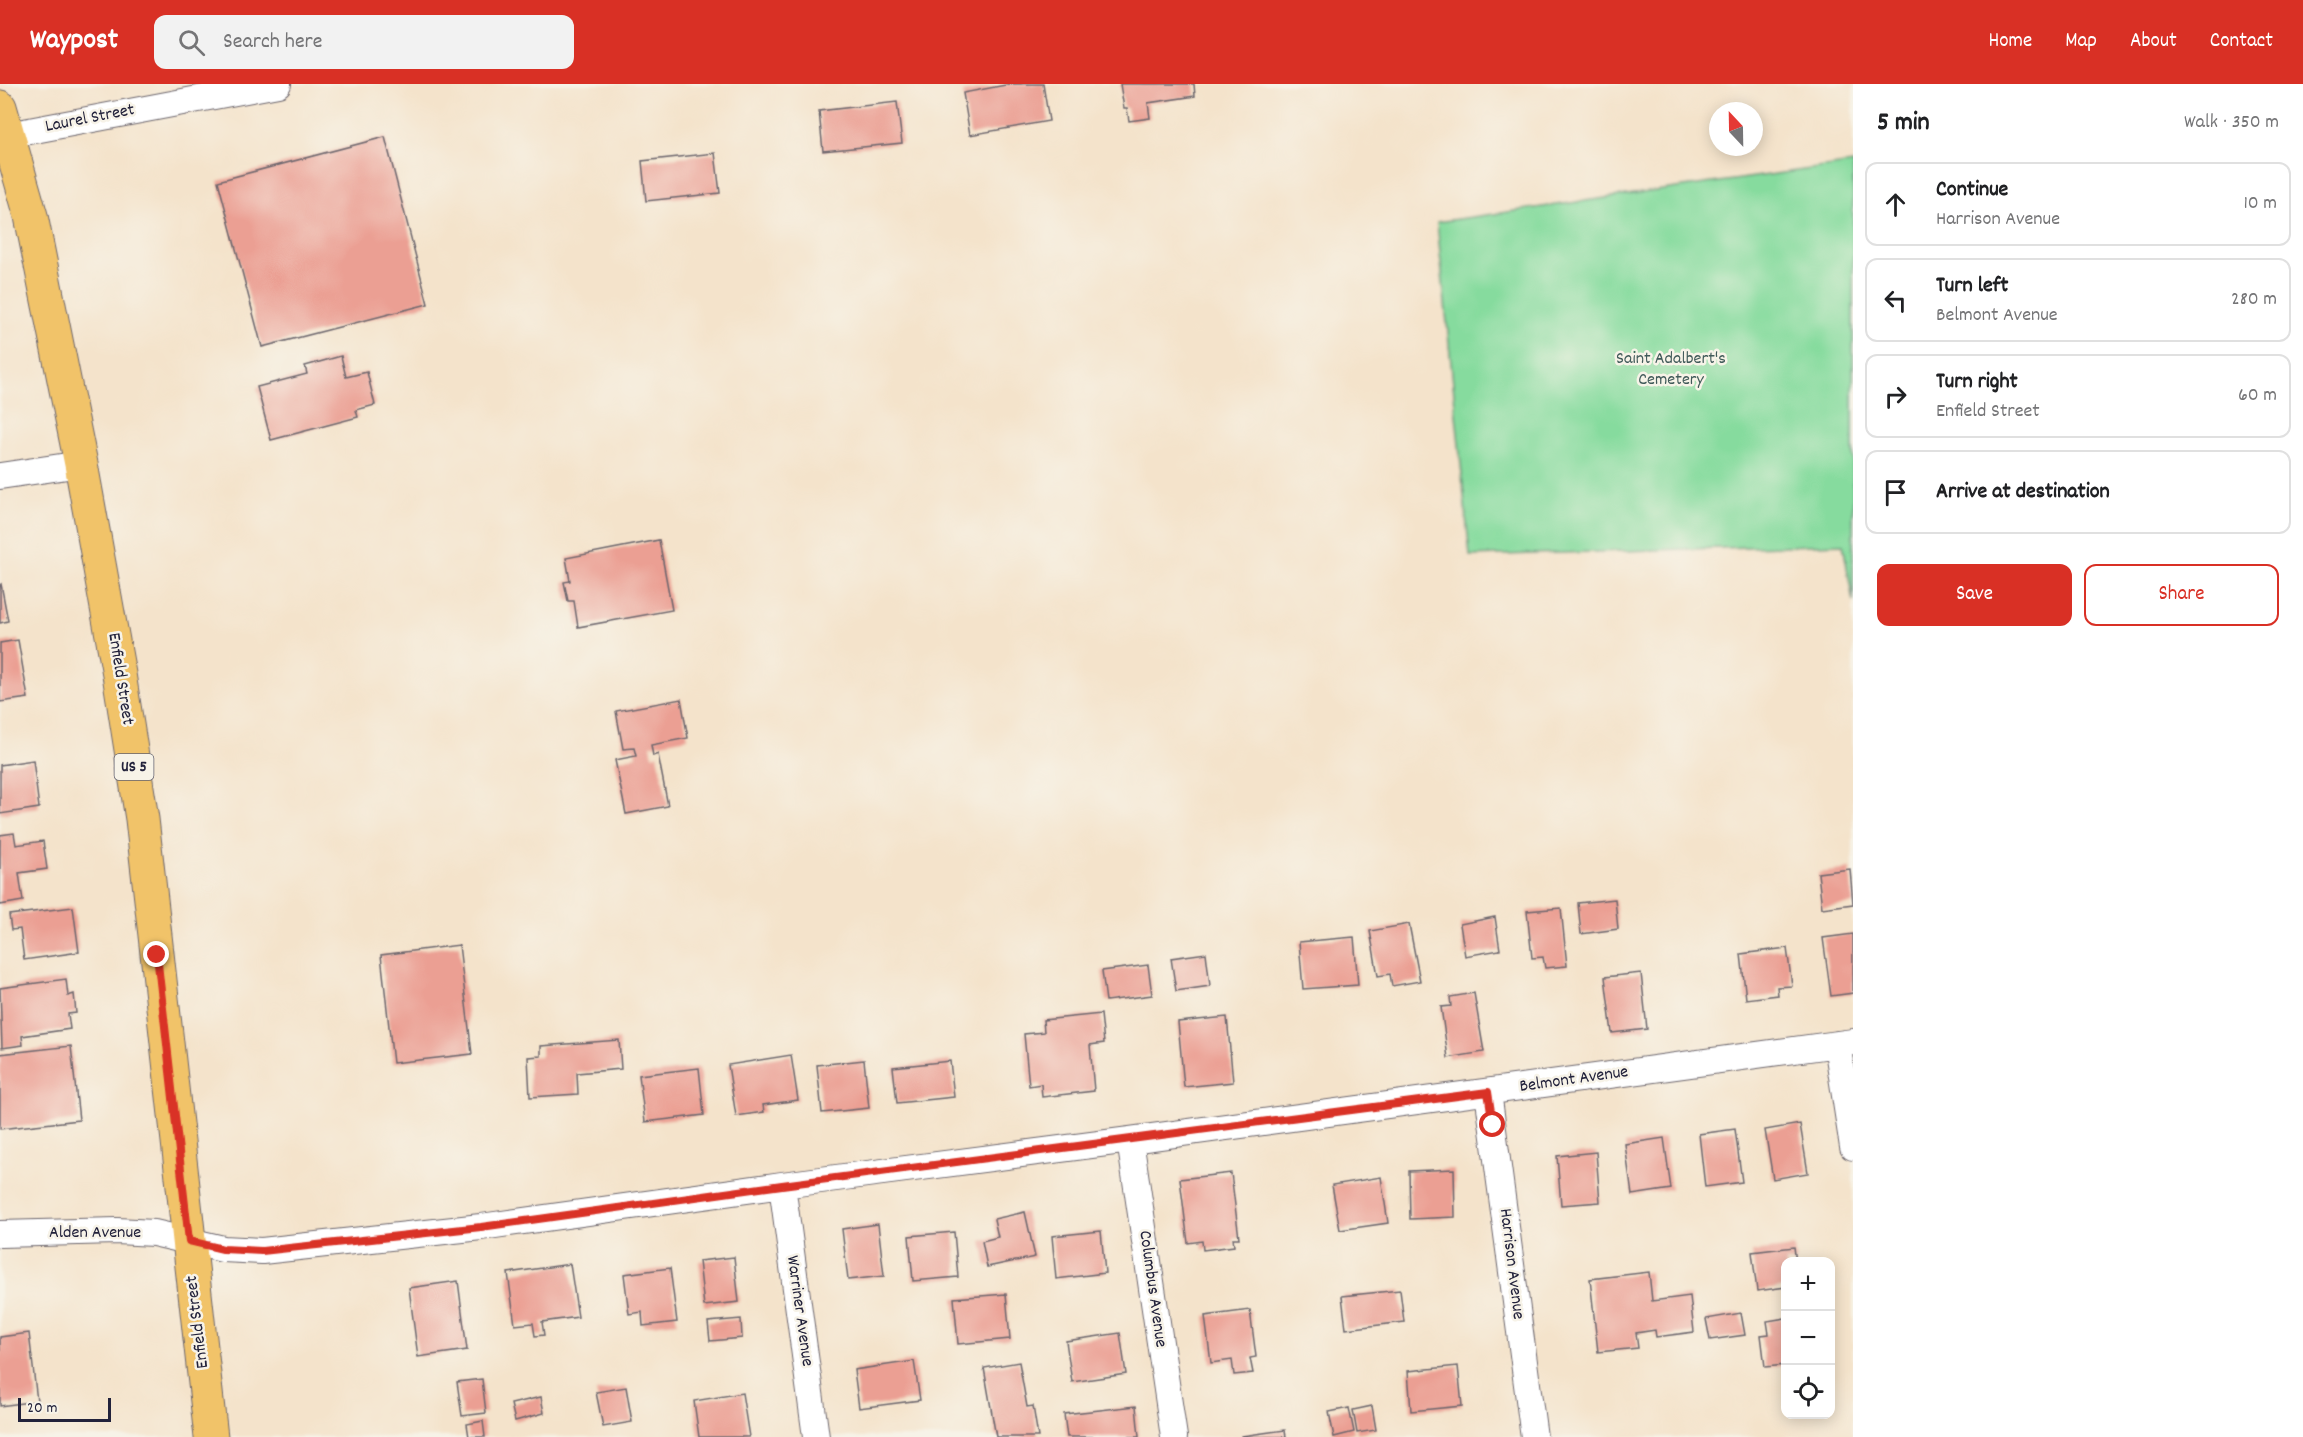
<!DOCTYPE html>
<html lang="en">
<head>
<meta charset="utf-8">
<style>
  :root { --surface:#fff; --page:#f2f2f2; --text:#202124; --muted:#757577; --line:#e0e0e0; --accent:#d93025 }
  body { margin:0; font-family:Dekko,sans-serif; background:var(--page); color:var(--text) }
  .controls { position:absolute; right:18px; bottom:18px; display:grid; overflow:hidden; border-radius:12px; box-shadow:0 3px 15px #0003 }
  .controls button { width:54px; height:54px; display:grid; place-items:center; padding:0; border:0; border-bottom:2px solid var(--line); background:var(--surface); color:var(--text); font:30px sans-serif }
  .compass { position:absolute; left:1709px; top:18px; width:54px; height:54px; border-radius:50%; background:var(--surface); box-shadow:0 3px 15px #0003; rotate:338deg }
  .scale { position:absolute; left:18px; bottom:15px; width:93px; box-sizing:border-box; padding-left:6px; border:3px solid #22223b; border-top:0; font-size:16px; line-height:21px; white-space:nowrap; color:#22223b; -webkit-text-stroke:4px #f7f3e8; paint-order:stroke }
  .stop { position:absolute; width:18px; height:18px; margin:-14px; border:4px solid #d93025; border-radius:50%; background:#fff }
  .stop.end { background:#d93025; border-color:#fff; box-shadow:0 2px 6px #0008 }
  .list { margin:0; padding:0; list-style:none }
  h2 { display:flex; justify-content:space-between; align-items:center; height:78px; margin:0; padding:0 24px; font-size:26px }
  h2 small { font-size:20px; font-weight:400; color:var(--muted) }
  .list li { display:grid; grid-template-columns:39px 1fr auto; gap:18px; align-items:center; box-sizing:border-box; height:84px; margin:0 12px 12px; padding:0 12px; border:2px solid var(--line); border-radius:12px }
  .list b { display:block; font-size:22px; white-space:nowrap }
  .list p { margin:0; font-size:20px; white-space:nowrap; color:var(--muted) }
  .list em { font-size:20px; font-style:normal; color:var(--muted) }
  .actions { display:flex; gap:12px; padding:18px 24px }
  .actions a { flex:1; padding:14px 0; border:2px solid var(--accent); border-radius:12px; text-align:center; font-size:21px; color:var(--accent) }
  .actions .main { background:var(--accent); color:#fff }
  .icon { flex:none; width:33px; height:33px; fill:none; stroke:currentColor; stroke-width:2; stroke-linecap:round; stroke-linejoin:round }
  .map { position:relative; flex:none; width:1853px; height:1353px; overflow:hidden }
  header { display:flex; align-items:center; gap:36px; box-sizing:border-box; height:84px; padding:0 30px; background:var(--accent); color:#fff }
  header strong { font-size:28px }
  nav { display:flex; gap:33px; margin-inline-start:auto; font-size:21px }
  .search { width:420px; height:54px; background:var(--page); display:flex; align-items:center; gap:15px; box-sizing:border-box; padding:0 21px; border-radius:12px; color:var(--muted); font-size:22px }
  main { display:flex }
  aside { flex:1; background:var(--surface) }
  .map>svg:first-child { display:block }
  .green { fill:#86db9e; stroke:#547e6c; stroke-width:1.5 }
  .building { fill:#eb9f93 }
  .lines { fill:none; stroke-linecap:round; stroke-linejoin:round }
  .minor-casing { stroke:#6c666d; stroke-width:28 }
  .primary-casing { stroke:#6c666d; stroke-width:35 }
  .minor { stroke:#fff; stroke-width:26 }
  .primary { stroke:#f1c369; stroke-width:33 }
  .route { stroke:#d93025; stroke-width:8 }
  .labels { text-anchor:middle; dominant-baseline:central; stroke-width:5; stroke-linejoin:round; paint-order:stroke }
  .shield { fill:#f7f3e8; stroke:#62616f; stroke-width:1.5 }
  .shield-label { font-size:16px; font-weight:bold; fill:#22223b }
  .street-label { font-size:18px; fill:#22223b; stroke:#f7f3e8 }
  .park-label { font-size:18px; fill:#405a59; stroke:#f7f3e8 }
</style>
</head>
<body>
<header>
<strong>Waypost</strong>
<div class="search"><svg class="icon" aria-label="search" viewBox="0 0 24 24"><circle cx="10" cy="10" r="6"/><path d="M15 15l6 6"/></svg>Search here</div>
<nav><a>Home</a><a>Map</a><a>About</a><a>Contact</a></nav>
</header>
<main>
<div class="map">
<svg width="1853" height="1353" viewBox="0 0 1853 1353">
  <rect width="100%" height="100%" fill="#f7f3e8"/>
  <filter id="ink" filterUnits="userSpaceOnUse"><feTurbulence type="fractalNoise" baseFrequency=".0167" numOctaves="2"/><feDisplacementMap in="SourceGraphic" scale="12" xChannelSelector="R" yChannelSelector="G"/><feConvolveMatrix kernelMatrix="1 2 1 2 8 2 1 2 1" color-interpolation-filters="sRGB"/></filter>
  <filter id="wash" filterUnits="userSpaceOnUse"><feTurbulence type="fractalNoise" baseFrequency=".008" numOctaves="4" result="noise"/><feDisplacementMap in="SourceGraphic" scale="24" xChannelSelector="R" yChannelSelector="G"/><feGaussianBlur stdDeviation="1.35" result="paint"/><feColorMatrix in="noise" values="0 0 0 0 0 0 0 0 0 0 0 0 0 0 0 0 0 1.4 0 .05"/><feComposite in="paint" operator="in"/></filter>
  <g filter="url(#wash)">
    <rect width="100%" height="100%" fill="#f4e3cb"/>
    <path class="green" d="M1853 79V517L1843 460 1470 472 1437 138Z"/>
    <g id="blocks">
      <path class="building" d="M1011 0H1043L1049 37 970 51 963 9Z
        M1120 0H1194L1195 12 1148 19 1150 34 1129 37 1127 24H1124Z
        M897 18 902 59 823 67 819 27Z
        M385 53 428 220 262 263 218 97Z
        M715 69 720 109 646 117 642 77Z
        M341 272 346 293 367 288 375 321 356 326 358 333 271 356 257 303 307 290 305 282Z
        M659 456 672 526 578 543 574 517H568L564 498 570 497 566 474Z
        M1 500 8 537 0 539V501Z
        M18 556 28 614 0 618V559Z
        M681 615 688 654 651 661 653 672 658 670 668 722 626 730 615 676 636 672 634 664 623 665 616 627Z
        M33 676 39 724 0 730V681Z
        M14 749 16 761 43 757 47 785 19 789 23 817 0 821V751Z
        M1850 785 1853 820 1822 824 1818 789Z
        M1615 815 1618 845 1581 850 1578 819Z
        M73 823 79 868 24 876 20 845 11 846 9 831Z
        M1561 824 1567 882 1545 884 1543 873 1532 874 1527 827Z
        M1495 833 1500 866 1465 872 1460 840Z
        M1409 840 1420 897 1392 902 1390 890 1378 892 1370 847Z
        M1853 850V909L1831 912 1823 854Z
        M1354 853 1358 901 1303 905 1299 858Z
        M459 861 472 970 393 979 381 871Z
        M1787 864 1792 902 1777 903 1778 911 1746 915 1741 870Z
        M1206 869 1210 902 1176 907 1171 874Z
        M1148 881 1152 911 1106 917 1102 887Z
        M1641 889 1647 945 1612 949 1605 893Z
        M66 895 68 912 74 910 76 929 68 930 70 945 22 952 23 961 2 964 0 904Z
        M1474 909 1484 968 1448 974 1441 923 1451 922 1450 913Z
        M1101 930 1104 959 1090 961 1094 1007 1042 1013 1041 1000 1029 1002 1024 950 1044 948 1043 936Z
        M1227 933 1233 998 1184 1003 1178 938Z
        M619 956 621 985 577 989 578 1010 530 1013 528 973 541 972V962Z
        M71 962 79 1036 0 1045V970Z
        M791 971 798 1016 763 1021 764 1028 736 1032 728 981Z
        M864 976 869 1024 822 1029 817 981Z
        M950 977 954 1013 897 1019 893 983Z
        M699 984 704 1031 645 1038 639 991Z
        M1800 1040 1808 1089 1773 1095 1765 1046Z
        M1735 1045 1742 1098 1705 1103 1699 1050Z
        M1664 1054 1671 1105 1632 1111 1625 1060Z
        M1596 1068 1600 1118 1561 1121 1557 1072Z
        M1454 1085 1455 1133 1410 1135 1409 1087Z
        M1231 1089 1239 1154H1233L1234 1162 1203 1166 1202 1157 1188 1159 1180 1095Z
        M1381 1093 1388 1139 1340 1146 1332 1101Z
        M1025 1128 1035 1173 987 1183 982 1157 998 1153 994 1135Z
        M878 1140 884 1192 848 1196 842 1145Z
        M1101 1147 1105 1189 1056 1195 1052 1152Z
        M954 1148 958 1193 913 1197 909 1152Z
        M1794 1163 1796 1178H1786V1203L1757 1207 1752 1168Z
        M734 1173 739 1218 704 1222 699 1177Z
        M570 1180 578 1233 542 1238 544 1251 535 1252 533 1239 515 1241 508 1189Z
        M670 1184 677 1238 643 1242 642 1228 629 1230 624 1190Z
        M1649 1188 1652 1217 1690 1212 1694 1248 1656 1253 1655 1246 1636 1249 1638 1264 1598 1268 1590 1195Z
        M458 1197 467 1266 418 1273 409 1204Z
        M1400 1206 1404 1238 1346 1245 1342 1212Z
        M1006 1210 1010 1255 958 1260 954 1214Z
        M1250 1226 1256 1273 1250 1274 1253 1289 1234 1291 1232 1276 1211 1279 1205 1232Z
        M1741 1229 1745 1251 1710 1256 1706 1235Z
        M1786 1234V1281L1765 1283 1761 1251 1769 1250 1767 1237Z
        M741 1235 742 1254 710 1257 708 1238Z
        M29 1249 37 1317 0 1322V1253Z
        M1120 1249 1126 1290 1072 1298 1066 1257Z
        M914 1277 920 1316 859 1324 854 1286Z
        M1019 1278 1027 1323 1033 1322 1038 1353H996L984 1284Z
        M1458 1282 1462 1322 1411 1327 1408 1287Z
        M482 1295 486 1329 462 1332 457 1298Z
        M626 1303 632 1338 603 1343 596 1308Z
        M742 1309 749 1353H699L694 1317Z
        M541 1313 544 1329 515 1337 511 1320Z
        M1136 1322 1139 1353H1067L1064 1330Z
        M1372 1322 1376 1346 1357 1349 1353 1326Z
        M1349 1324 1354 1348 1334 1353 1329 1328Z
        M483 1337 485 1353H469L467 1340Z
        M1285 1346 1286 1353H1242V1352Z"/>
    </g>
  </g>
  <g filter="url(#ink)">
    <use href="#blocks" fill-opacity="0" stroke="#6c666d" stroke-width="1.5"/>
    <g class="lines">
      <g class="minor-casing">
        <path id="minor" d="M8 51 278 0
          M0 392 81 380
          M1837 960 1853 1063
          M1488 1008 1534 1353
          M1130 1056 1174 1353
          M782 1101 816 1353
          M0 1150 117 1147 154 1149 223 1165 262 1167 481 1143 782 1101 1130 1056 1853 958"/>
      </g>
      <g class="primary-casing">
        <path id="primary" d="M0 23 31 132 81 380 119 590 142 735 211 1353"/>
      </g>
      <use href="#minor" class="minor"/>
      <use href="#primary" class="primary"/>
    </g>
  </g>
  <g class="lines" filter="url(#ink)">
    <path class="route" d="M157 871 189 1157 223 1165 262 1167 481 1143 782 1101 1488 1008 1493 1041"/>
  </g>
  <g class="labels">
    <rect class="shield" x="114.5" y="670" width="39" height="26" rx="4.5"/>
    <g class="shield-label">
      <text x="134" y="683">US 5</text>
    </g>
    <g class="street-label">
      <text transform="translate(90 35) rotate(-11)">Laurel Street</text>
      <text transform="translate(120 595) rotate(81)">Enfield Street</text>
      <text transform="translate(1574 996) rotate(-8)">Belmont Avenue</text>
      <text x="95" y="1149">Alden Avenue</text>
      <text transform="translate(1511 1180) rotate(83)">Harrison Avenue</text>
      <text transform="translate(1152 1205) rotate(82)">Columbus Avenue</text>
      <text transform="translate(799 1227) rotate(82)">Warriner Avenue</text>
      <text transform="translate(198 1238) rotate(-97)">Enfield Street</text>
    </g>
    <g class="park-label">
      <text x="1671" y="275">Saint Adalbert's<tspan x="1671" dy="21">Cemetery</tspan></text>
    </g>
  </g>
</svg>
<div class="controls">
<button>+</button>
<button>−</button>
<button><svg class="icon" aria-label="locate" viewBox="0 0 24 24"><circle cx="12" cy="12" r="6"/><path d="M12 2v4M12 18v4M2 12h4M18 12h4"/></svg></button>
</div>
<svg class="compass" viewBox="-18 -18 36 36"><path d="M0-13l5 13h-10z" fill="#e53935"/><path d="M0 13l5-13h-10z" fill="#757577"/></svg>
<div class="scale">20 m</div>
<div class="stop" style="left:1493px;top:1041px"></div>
<div class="stop end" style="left:157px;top:871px"></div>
</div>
<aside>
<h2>5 min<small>Walk · 350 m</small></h2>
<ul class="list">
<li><svg class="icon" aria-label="ahead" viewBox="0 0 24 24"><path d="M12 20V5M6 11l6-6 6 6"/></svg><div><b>Continue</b><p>Harrison Avenue</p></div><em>10 m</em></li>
<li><svg class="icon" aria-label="left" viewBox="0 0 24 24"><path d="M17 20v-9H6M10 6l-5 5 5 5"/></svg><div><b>Turn left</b><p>Belmont Avenue</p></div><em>280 m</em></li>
<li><svg class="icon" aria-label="right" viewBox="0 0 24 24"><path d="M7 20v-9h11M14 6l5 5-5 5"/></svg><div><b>Turn right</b><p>Enfield Street</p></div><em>60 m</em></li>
<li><svg class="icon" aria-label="arrive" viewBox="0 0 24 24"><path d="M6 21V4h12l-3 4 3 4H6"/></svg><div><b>Arrive at destination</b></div></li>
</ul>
<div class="actions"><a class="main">Save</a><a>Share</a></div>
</aside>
</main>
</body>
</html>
